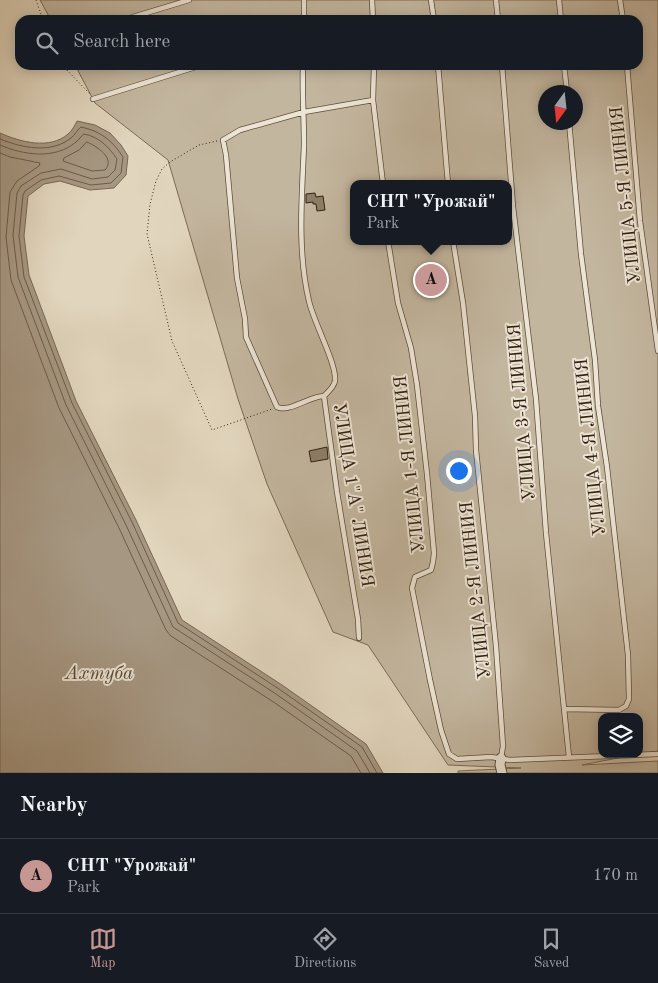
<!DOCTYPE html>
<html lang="en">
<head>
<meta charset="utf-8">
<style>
  :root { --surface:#171b24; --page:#20242c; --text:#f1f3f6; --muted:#9ea1a6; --line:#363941; --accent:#c59692 }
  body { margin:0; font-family:"Old Standard TT",serif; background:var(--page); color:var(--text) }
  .controls { position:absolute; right:15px; bottom:15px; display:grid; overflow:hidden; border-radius:10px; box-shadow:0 2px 12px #0003 }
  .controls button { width:45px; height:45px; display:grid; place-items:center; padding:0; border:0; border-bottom:1px solid var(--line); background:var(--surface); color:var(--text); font:25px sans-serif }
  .compass { position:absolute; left:538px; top:85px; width:45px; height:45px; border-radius:50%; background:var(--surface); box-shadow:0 2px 12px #0003; rotate:195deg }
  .you { position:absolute; left:458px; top:470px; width:18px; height:18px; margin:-12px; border:4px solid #fff; border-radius:50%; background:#1a73e8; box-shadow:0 0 0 8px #1a73e833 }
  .badge { display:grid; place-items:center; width:32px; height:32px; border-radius:50%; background:var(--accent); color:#111; font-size:16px; font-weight:700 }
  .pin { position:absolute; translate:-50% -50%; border:2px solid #fff; box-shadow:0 1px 5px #0006 }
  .popup { position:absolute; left:350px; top:180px; width:162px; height:65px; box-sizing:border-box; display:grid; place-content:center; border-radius:10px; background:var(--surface); filter:drop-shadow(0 1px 4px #0005); font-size:16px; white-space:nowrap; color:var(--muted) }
  .popup b { font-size:19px; color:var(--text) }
  .popup::after { content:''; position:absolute; left:50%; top:100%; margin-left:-10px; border:10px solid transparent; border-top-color:var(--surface) }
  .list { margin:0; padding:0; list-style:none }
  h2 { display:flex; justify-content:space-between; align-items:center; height:65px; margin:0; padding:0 20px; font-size:21px }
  h2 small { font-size:16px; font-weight:400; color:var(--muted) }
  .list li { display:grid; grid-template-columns:32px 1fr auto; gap:15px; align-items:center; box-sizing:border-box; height:75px; padding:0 20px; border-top:1px solid var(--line) }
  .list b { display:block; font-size:19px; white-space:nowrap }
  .list p { margin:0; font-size:16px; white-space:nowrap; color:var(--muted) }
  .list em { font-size:16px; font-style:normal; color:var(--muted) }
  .icon { flex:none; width:28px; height:28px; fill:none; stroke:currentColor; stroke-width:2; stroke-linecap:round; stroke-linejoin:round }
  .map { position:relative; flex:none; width:658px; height:773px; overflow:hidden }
  .search { position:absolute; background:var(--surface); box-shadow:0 2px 12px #0003; left:15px; right:15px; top:15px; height:55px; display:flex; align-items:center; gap:12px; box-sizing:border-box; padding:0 18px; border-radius:15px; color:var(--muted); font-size:19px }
  .sheet { height:140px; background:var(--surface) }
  nav { display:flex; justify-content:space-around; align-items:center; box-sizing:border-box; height:70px; border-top:1px solid var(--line); background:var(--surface); font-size:14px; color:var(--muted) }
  nav a { display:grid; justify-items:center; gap:2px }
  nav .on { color:var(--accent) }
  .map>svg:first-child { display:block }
  .green { fill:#c3b69f; stroke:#7b6a57; fill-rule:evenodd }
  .water { fill:#a69782; stroke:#786754 }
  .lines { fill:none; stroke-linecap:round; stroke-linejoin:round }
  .shore { stroke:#6c5b48; stroke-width:1 }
  .building { fill:#8d7e69; stroke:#331f0f }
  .service-casing { stroke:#5e4c3a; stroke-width:6 }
  .minor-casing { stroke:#5e4c3a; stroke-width:11 }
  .path { stroke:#331f0f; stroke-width:1; stroke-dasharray:1 2.5; stroke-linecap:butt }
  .service { stroke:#ece4d4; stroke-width:4.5 }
  .minor { stroke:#ece4d4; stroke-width:9 }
  .labels { text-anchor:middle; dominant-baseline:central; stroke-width:4; stroke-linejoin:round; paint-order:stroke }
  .street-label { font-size:18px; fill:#331f0f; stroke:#ece4d4 }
  .water-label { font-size:19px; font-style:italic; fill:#5b4937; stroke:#ece4d4 }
</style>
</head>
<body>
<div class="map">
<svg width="658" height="773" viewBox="0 0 658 773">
  <rect width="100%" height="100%" fill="#e1d5bd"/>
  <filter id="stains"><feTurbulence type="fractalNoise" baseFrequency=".004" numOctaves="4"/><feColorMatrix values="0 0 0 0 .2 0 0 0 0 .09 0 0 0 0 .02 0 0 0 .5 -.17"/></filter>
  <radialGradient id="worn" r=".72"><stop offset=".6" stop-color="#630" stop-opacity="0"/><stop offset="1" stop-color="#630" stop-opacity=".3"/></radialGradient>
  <path class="green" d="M40 0H658V751L639 754V717H602V754H638L582 765 658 761V773H458V771L521 768 448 765 368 645 333 632 267 484 238 399 168 160 95 103 75 65H638V20H51ZM546 92H576V122H546ZM354 184H508V241H354Z"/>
  <path class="water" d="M77 121 95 125 110 133 121 145 128 156 126 175 114 188 90 190 60 181 44 184 28 196 24 236 29 275 76 401 136 520 182 620 282 685 366 744 383 773H0V133C20 142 50 150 68 134 72 131 75 125 77 121Z"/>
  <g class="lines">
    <path class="shore" d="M0 139C22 148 51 154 71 138 75 135 77 130 81 127 100 131 112 140 123 157L121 173 111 183 91 185 59 176 41 180 25 191 23 195 19 236 24 277 72 403 132 522 178 623 279 689 362 747 377 773
      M87 142C96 146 116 158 105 170L92 171 63 161 64 158 79 150Z
      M0 145C23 155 55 160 76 142 79 140 81 136 84 134 99 137 108 146 117 159L115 170 108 177 92 179 61 169 41 173 21 186 17 193 13 235 18 277 66 405 126 525 173 627 276 694 357 751 370 773
      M0 153 10 157 40 163 39 166 17 181 10 192 6 237 11 280 59 408 119 528 166 630 171 636 272 701 351 756 361 773"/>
  </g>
  <path class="building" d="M315 193 316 197 323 196 325 210 317 211 316 204H313V202L306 203V194Z
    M327 447 328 459 311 462 309 451Z"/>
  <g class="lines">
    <g class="service-casing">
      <path id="service" d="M372 0 373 20
        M431 0 434 20
        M496 0 498 20
        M559 0 561 20
        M620 0 623 20
        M123 20 189 0
        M304 20V0
        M303 65C302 92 304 118 304 145 302 196 297 251 309 301 313 321 337 364 335 381 334 387 328 392 324 396L337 492 358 619 359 638
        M374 65 373 100 383 184
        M438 65 448 184
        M502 65 513 207 536 399 546 533 569 757
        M564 65 567 92
        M627 65 640 221 658 351
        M93 99 202 65
        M388 241 398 303 411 348 417 385 427 474 434 553 433 562 431 570 415 577 412 588 430 680 441 730 449 754 457 759 491 757 510 760 658 754
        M453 241 463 303 475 416 476 450 496 646 503 746 501 758
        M324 396C310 396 289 413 277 407L246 337 245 319 237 278 226 155 223 140 240 130 304 112 373 100
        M565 709 619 710 626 706 629 699 628 655 607 467 598 406 595 360 581 254 569 122"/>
    </g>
    <g class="minor-casing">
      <path id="minor" d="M501 758 500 765 502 773"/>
    </g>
    <path class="path" d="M36 0 43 20
      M62 65 90 94
      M217 141 199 145 170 162 162 169 156 181 150 204 147 234 172 341 212 430 272 409"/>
    <use href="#service" class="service"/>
    <use href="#minor" class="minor"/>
  </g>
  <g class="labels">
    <g class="street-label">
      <text transform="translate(626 195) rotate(-96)">УЛИЦА 5-Я ЛИНИЯ</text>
      <text transform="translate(522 412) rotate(-95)">УЛИЦА 3-Я ЛИНИЯ</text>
      <text transform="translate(591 447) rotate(-96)">УЛИЦА 4-Я ЛИНИЯ</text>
      <text transform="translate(410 464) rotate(-96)">УЛИЦА 1-Я ЛИНИЯ</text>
      <text transform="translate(353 495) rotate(81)">УЛИЦА 1"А" ЛИНИЯ</text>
      <text transform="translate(476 590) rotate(-96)">УЛИЦА 2-Я ЛИНИЯ</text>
    </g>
    <g class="water-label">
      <text x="99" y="674">Ахтуба</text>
    </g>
  </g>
  <rect width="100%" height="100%" filter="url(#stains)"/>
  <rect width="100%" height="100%" fill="url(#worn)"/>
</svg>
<div class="controls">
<button><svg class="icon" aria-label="layers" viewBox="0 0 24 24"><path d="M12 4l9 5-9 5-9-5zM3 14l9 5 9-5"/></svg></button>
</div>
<svg class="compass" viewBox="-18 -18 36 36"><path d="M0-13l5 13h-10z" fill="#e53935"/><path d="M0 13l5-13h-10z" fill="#9ea1a6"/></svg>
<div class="you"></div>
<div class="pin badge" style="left:431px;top:280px">A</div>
<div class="popup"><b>СНТ &quot;Урожай&quot;</b>Park</div>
<div class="search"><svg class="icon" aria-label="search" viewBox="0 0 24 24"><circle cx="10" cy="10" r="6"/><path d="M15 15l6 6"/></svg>Search here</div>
</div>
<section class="sheet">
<h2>Nearby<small></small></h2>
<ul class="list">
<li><span class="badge">A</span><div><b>СНТ &quot;Урожай&quot;</b><p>Park</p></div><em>170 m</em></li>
</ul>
</section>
<nav>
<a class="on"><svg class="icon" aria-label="map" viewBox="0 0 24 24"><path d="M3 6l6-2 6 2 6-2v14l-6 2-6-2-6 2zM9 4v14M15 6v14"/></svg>Map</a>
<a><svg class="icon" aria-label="directions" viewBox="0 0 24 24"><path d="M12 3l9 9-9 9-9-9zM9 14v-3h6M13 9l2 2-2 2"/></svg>Directions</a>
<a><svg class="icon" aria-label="saved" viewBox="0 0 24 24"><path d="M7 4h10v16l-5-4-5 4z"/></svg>Saved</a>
</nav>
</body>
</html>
